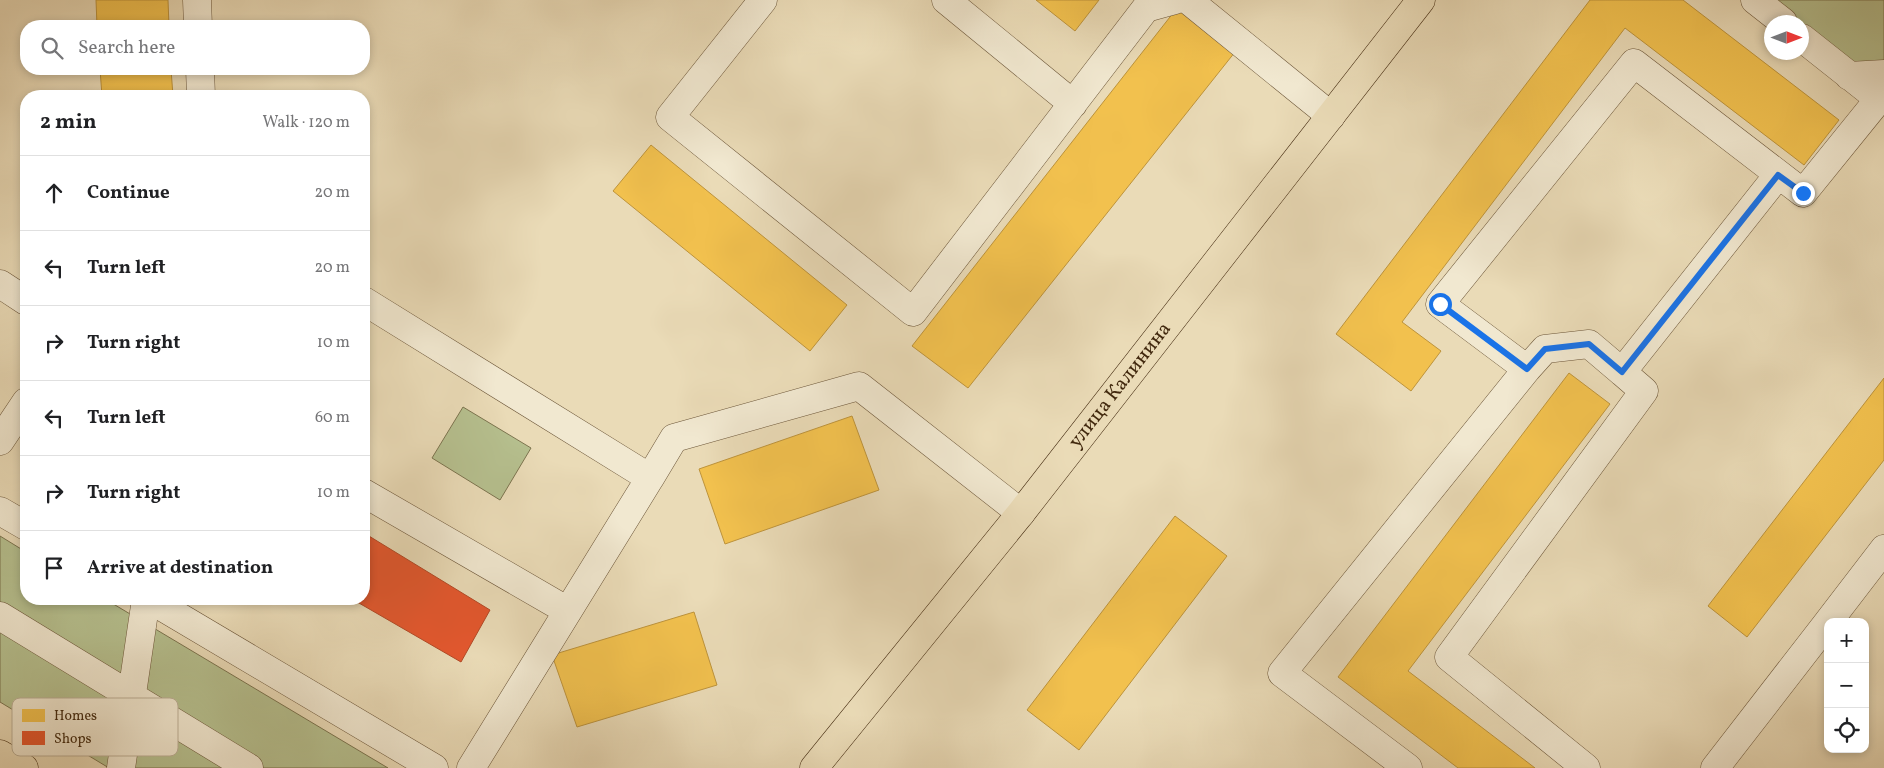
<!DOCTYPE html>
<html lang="en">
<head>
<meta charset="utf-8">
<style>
  :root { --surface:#fff; --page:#f6f6f6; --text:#202124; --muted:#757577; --line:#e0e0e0 }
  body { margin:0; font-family:Vollkorn,serif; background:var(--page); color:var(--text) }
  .controls { position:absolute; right:15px; bottom:15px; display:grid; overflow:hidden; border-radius:10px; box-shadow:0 2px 8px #0003 }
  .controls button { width:45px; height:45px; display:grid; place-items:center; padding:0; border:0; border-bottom:1px solid var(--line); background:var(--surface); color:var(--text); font:25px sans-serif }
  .compass { position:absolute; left:1764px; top:15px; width:45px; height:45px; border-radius:50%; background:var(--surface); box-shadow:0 2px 8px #0003; rotate:90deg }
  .stop { position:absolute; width:15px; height:15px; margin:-11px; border:4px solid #1a73e8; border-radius:50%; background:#fff }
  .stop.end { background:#1a73e8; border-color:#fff; box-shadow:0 1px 5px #0008 }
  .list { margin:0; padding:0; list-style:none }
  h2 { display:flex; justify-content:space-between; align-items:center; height:65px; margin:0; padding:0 20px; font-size:21px }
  h2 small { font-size:16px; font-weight:400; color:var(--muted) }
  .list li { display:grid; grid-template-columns:32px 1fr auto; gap:15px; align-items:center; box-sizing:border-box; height:75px; padding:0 20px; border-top:1px solid var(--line) }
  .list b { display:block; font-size:19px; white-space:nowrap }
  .list em { font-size:16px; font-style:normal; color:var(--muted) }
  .icon { flex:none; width:28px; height:28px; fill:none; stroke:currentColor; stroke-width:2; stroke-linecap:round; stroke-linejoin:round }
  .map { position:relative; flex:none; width:1884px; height:768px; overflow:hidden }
  .search { position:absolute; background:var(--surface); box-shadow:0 2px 8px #0003; left:20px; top:20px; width:350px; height:55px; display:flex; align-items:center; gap:12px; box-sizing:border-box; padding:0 18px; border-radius:20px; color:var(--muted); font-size:19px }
  .panel { position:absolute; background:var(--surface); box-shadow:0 2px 8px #0003; left:20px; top:90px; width:350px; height:515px; border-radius:20px }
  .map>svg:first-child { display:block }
  .green { fill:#b6c08f; stroke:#7c744f }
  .homes { fill:#f2c14e; stroke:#bd933b }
  .shops { fill:#e4572e; stroke:#b34925 }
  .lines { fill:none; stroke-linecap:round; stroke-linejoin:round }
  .minor-casing { stroke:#6c5639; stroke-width:29 }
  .major-casing { stroke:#42290f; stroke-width:29 }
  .minor { stroke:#f1e8d0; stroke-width:28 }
  .major { stroke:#eadbb7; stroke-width:28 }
  .route { stroke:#1a73e8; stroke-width:6 }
  .labels { text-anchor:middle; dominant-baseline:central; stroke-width:5; stroke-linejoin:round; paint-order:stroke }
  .street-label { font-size:20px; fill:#42290f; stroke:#f1e8d0 }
  .key { fill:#f1e8d0; stroke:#bcaf96; stroke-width:1 }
  .key-label { font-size:14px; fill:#42290f }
</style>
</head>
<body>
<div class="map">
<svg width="1884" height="768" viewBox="0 0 1884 768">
  <rect width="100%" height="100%" fill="#eadbb7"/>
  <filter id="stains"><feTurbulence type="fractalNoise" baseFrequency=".004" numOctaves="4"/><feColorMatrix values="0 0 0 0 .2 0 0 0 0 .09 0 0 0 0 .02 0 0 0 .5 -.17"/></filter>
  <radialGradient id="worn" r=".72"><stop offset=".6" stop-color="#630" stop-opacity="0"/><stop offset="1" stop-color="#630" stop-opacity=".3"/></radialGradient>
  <path class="green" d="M1773 0H1884V61L1850 63Z
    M463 407 531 448 500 500 432 458Z
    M0 536 26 552V599H105L388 768H109L0 702Z"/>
  <path class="homes" d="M96 0H168L169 26H97Z
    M1036 0H1099L1075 31Z
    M1590 0H1683L1839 120 1804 165 1625 28 1402 322 1441 351 1411 391 1336 334Z
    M1177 8 1235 52 968 388 912 346Z
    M100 69H171L173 96H102Z
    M651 145 847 305 810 351 613 191Z
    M1569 373 1610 404 1408 671 1535 768H1458L1338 677Z
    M1884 378V460L1747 637 1708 606Z
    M852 416 879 490 725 544 699 469Z
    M1175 516 1227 556 1079 750 1027 710Z
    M694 612 717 685 577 727 552 655Z"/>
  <path class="shops" d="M364 533 490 610 461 662 352 599H364Z"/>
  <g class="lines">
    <g class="minor-casing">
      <path id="minor" d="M197 0 198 26
        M763 0 670 117 913 312 1146 8 1175 0
        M946 0 1073 104
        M1188 0 1331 116
        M1755 0 1783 22
        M200 69 201 96
        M1849 76 1884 74
        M0 284 26 301
        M364 301 650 478 471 768
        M1527 369 1545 349 1589 344 1622 372 1778 175
        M0 441 26 402
        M650 478 674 438 859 386 1021 513
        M364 493 568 611
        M0 511 26 526
        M149 599 434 768
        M0 616 249 768
        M1828 622 1884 549
        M121 768 146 599
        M1408 768 1282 673 1527 369 1440 304 1634 63 1803 193 1879 99 1802 38
        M1586 768 1449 657 1644 391 1622 372
        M1715 768 1828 622"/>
    </g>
    <g class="major-casing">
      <g id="major">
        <path d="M0 754 24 768"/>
        <path id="s1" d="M814 768 1021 513 1421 0"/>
      </g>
    </g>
    <use href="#minor" class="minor"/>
    <use href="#major" class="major"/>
  </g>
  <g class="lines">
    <path class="route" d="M1440 304 1527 369 1545 349 1589 344 1622 372 1778 175 1803 193"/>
  </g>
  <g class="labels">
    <g class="street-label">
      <text stroke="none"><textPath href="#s1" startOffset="490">улица Калинина</textPath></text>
    </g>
  </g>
  <rect x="12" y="698" width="166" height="58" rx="8" class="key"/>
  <rect x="22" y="709" width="23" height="13" fill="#f2c14e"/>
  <rect x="22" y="731" width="23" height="14" fill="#e4572e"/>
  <g class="key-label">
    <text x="54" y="720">Homes</text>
    <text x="54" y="743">Shops</text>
  </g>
  <rect width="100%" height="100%" filter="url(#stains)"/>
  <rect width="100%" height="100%" fill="url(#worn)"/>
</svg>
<div class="controls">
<button>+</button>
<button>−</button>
<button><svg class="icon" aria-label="locate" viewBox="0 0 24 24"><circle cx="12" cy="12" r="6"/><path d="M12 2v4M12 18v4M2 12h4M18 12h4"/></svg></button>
</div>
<svg class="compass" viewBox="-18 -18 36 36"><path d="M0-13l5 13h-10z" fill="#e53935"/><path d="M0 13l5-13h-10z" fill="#757577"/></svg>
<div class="stop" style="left:1440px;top:304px"></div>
<div class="stop end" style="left:1803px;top:193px"></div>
<div class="search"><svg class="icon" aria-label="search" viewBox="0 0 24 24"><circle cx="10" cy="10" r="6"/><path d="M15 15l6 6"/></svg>Search here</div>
<section class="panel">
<h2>2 min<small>Walk · 120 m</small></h2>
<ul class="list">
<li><svg class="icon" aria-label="ahead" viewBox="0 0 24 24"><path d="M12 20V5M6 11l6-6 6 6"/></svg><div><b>Continue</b></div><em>20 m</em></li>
<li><svg class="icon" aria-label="left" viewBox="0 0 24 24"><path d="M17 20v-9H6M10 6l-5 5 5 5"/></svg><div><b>Turn left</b></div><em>20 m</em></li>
<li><svg class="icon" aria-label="right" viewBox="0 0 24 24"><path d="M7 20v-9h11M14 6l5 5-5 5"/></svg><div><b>Turn right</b></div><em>10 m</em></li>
<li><svg class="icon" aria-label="left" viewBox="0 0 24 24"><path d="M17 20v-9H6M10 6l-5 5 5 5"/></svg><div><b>Turn left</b></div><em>60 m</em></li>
<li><svg class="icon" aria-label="right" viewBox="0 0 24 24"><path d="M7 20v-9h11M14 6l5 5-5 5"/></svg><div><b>Turn right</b></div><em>10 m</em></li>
<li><svg class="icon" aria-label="arrive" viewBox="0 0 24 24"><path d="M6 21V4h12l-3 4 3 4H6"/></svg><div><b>Arrive at destination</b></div></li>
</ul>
</section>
</div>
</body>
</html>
